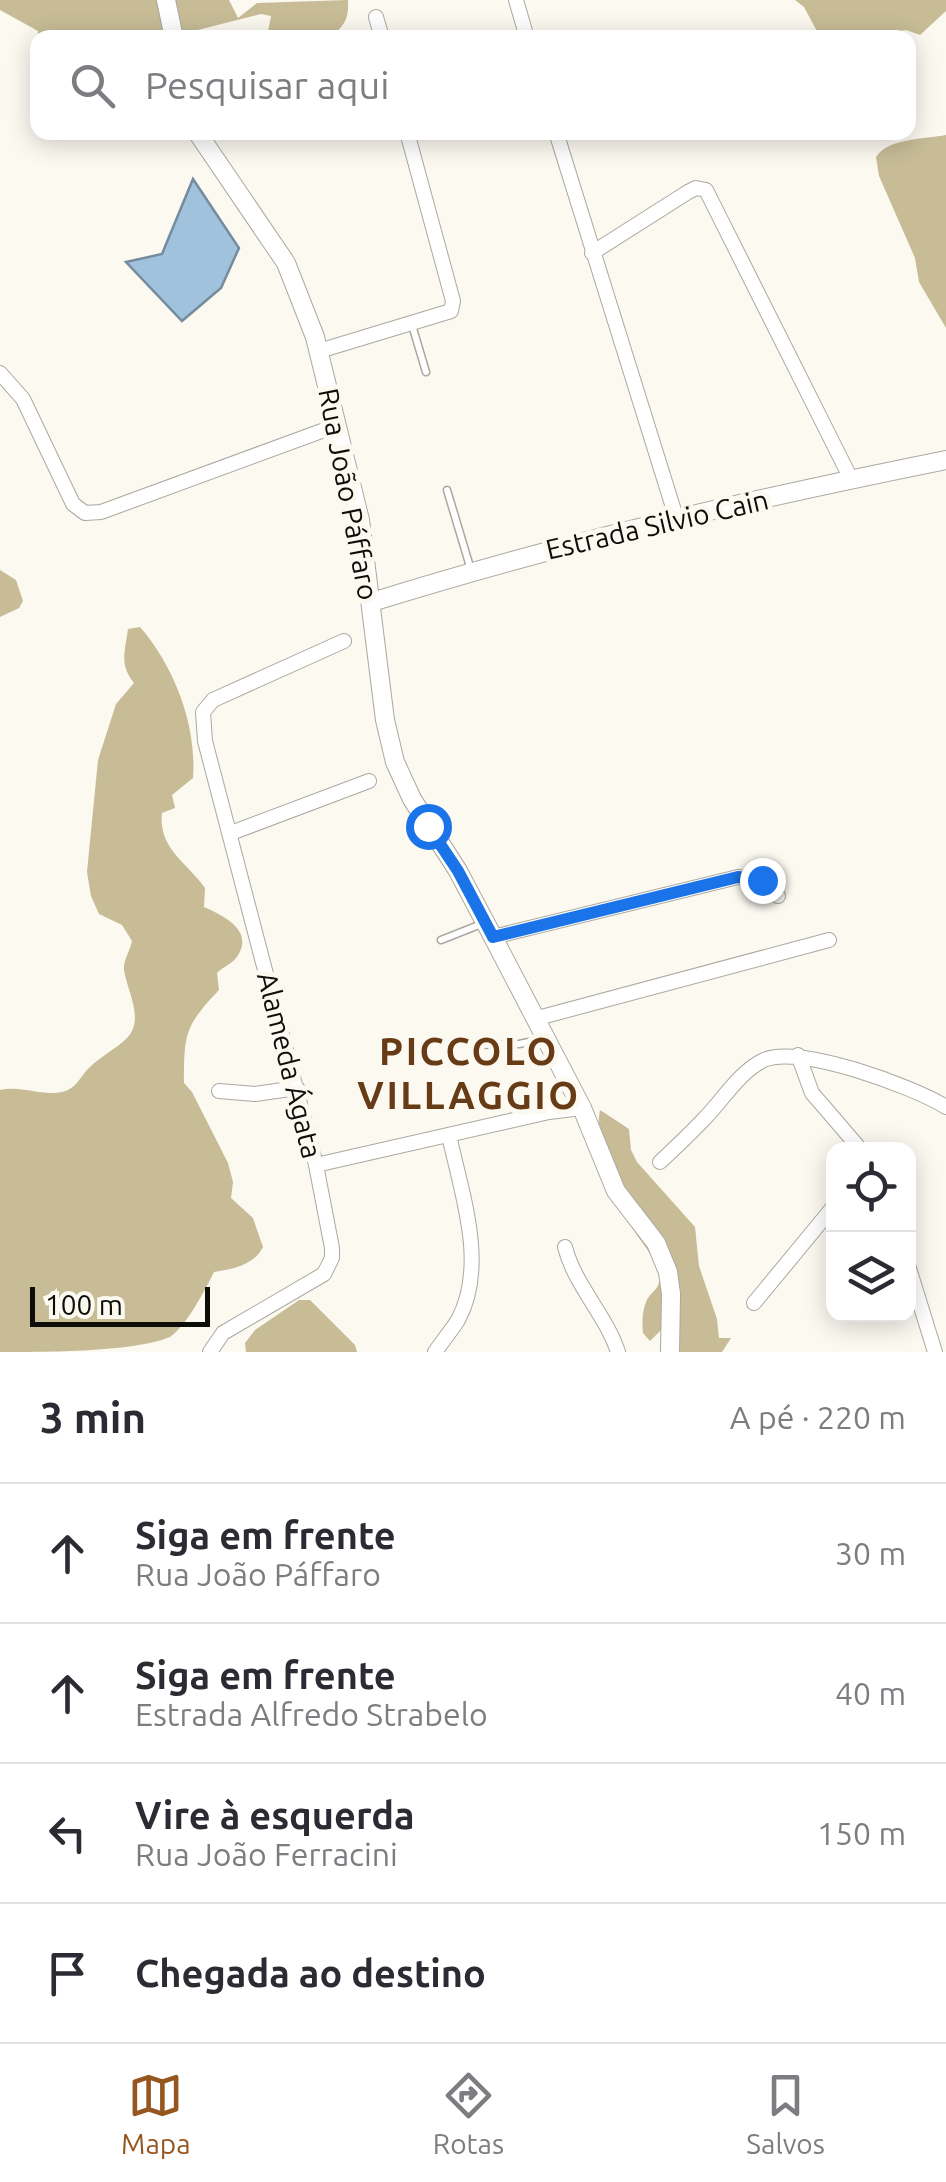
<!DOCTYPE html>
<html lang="pt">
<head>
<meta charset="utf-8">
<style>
  :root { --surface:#fff; --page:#f7f7f7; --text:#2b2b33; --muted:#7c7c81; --line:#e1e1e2; --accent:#96561f }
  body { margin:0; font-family:Ubuntu,sans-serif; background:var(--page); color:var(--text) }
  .controls { position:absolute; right:30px; bottom:30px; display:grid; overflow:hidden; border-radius:20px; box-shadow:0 5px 25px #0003 }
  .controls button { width:90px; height:90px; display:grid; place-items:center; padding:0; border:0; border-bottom:2px solid var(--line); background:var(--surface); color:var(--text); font:50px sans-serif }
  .scale { position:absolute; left:30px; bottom:25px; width:180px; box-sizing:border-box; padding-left:10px; border:5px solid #0d0d0a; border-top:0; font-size:28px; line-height:35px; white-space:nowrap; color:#0d0d0a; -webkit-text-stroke:8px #fbf9f0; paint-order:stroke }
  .stop { position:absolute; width:30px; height:30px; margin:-22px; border:8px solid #1a73e8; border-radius:50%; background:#fff }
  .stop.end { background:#1a73e8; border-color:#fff; box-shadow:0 2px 10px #0008 }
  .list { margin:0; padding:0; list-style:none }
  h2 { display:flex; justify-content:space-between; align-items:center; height:130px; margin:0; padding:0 40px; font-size:42px }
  h2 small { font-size:32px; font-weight:400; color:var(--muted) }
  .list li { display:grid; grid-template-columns:65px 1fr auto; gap:30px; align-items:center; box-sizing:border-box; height:140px; padding:0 40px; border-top:2px solid var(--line) }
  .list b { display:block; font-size:38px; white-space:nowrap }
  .list p { margin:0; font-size:32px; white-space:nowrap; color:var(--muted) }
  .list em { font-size:32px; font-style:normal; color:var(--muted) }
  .icon { flex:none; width:55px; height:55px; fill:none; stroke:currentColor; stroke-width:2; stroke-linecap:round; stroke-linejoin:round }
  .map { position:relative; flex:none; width:946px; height:1352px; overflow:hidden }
  .search { position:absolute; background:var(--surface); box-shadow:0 5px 25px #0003; left:30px; right:30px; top:30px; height:110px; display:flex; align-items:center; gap:25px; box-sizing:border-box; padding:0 35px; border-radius:20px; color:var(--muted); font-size:38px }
  .sheet { height:690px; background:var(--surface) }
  nav { display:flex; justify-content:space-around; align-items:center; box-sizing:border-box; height:140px; border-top:2px solid var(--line); background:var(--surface); font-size:28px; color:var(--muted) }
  nav a { display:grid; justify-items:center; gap:5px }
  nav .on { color:var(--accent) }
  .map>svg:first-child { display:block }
  .forest { fill:#c7bc96 }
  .water { fill:#a1c2dd; stroke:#758c9e; stroke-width:2.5 }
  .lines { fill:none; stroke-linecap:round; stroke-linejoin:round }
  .service-casing { stroke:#aaa8a0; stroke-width:9 }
  .minor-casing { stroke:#aaa8a0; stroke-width:16 }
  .tertiary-casing { stroke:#aaa8a0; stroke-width:20 }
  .service { stroke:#fff; stroke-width:6 }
  .minor { stroke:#fff; stroke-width:14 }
  .tertiary { stroke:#fff; stroke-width:18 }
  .route { stroke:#1a73e8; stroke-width:12 }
  .labels { text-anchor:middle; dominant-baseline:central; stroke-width:10; stroke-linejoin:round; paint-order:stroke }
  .street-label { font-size:28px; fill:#0d0d0a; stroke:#fbf9f0 }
  .district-label { font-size:38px; font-weight:bold; letter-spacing:2.5px; fill:#673b15; stroke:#fbf9f0 }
</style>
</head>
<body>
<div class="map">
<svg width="946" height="1352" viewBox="0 0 946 1352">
  <rect width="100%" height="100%" fill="#fbf9f0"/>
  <path class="forest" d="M0 0H229L238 18 257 3 348 0C349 19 345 25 331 37H267L271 16 261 14 186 33 183 37 37 40 38 31 0 10Z
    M795 0H946V11L920 35 906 30 877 35 820 37 804 7Z
    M946 135V328L919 282 915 258 879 176 876 157C888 138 925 139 946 135Z
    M0 570 16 580 23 601 19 608 0 617Z
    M140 627C174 666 197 725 193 778L172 795 175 808 162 813C158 849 188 863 205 888L204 907C224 916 256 931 236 958 230 965 223 967 217 973L219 990C185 1026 184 1033 184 1083L192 1092 228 1163 233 1182 231 1198 253 1218 263 1247C254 1265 233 1269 214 1272 205 1290 187 1325 170 1337 134 1352 46 1352 0 1352V1090C21 1085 40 1096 62 1092 77 1089 80 1076 90 1067 101 1056 116 1049 127 1038 145 1019 127 991 124 970 123 961 130 951 132 941L122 925 99 914 91 896 87 872 98 760 116 704 134 683C119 664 125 652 128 629Z
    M600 1110 629 1129 631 1150 637 1162 695 1227 699 1266 717 1319 719 1338H731L722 1352H669L662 1329 650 1341 643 1333C642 1323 642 1312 646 1302 650 1291 661 1290 659 1277 657 1258 642 1244 633 1229 613 1197 593 1148 600 1110Z
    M299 1300H310L355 1345 357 1352H246L245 1343 255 1330Z"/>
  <path class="water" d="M193 179 239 248 221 288 182 321 126 262 162 254Z"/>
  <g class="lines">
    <g class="service-casing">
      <path id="service" d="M412 325 426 372
        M447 490 471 570
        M441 940 484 923
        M472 1045 519 1044 544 1039"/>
    </g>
    <g class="minor-casing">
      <path id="minor" d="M516 0 527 38
        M376 17 382 38
        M556 132 676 517
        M592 253 688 192 696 188 706 190 851 479
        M319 351 451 311 453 301 407 132
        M0 373 23 399 73 504 85 513 101 512 338 425
        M231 833 369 781
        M493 937 738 877 762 880 778 896
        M534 1019 829 940
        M798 1055 812 1093 861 1150
        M219 1091 255 1094 297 1088
        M660 1162C675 1148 690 1134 704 1119 722 1101 740 1071 764 1060 799 1044 914 1087 946 1107
        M316 1165 549 1112 582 1108
        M565 1247C575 1286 606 1315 618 1352
        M908 1265 935 1352
        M754 1303 834 1206
        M210 1352 223 1333 324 1274 332 1258V1248L316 1165 205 741 203 712 213 700 344 641
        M435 1352C442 1342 451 1331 458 1320 488 1265 461 1192 449 1135"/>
    </g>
    <g class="tertiary-casing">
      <path id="tertiary" d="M166 0 174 38
        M197 132 286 263 315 337 360 520 385 720 395 762 412 799 458 871 493 937 582 1108 616 1191 656 1243 668 1272 671 1294 670 1352
        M372 602C561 543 752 499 946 460"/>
    </g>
    <use href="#service" class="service"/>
    <use href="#minor" class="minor"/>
    <use href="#tertiary" class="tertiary"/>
  </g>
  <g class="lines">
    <path class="route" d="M428 826 458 871 493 937 738 877 762 880"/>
  </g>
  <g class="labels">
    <g class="street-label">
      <text transform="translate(349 494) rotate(79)">Rua João Páffaro</text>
      <text transform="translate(657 524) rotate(-13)">Estrada Silvio Cain</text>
      <text transform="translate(290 1065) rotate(76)">Alameda Ágata</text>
    </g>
    <g class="district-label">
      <text x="469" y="1051">PICCOLO<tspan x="469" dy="44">VILLAGGIO</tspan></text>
    </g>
  </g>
</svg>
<div class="controls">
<button><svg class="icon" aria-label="locate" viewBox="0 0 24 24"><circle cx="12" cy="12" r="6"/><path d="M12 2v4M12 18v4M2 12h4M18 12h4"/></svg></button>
<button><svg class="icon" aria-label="layers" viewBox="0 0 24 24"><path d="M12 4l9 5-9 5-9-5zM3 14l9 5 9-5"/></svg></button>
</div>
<div class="scale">100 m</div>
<div class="stop" style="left:428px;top:826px"></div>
<div class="stop end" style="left:762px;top:880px"></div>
<div class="search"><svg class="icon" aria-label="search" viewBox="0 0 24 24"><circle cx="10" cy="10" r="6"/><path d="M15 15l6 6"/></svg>Pesquisar aqui</div>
</div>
<section class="sheet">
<h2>3 min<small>A pé · 220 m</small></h2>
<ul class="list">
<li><svg class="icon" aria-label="ahead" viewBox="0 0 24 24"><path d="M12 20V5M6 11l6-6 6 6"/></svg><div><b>Siga em frente</b><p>Rua João Páffaro</p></div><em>30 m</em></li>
<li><svg class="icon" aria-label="ahead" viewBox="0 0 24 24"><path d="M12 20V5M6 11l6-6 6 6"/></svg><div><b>Siga em frente</b><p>Estrada Alfredo Strabelo</p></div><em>40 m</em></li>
<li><svg class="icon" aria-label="left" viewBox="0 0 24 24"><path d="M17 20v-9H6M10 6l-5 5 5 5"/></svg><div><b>Vire à esquerda</b><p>Rua João Ferracini</p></div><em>150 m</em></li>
<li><svg class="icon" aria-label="arrive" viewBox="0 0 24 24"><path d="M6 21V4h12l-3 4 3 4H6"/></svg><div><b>Chegada ao destino</b></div></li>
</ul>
</section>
<nav>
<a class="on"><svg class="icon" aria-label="map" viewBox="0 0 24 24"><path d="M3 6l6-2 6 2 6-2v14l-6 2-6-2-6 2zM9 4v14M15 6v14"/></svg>Mapa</a>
<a><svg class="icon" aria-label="directions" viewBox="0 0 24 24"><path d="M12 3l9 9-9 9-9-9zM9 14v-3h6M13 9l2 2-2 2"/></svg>Rotas</a>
<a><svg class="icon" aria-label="saved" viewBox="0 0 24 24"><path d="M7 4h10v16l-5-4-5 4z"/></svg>Salvos</a>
</nav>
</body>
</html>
